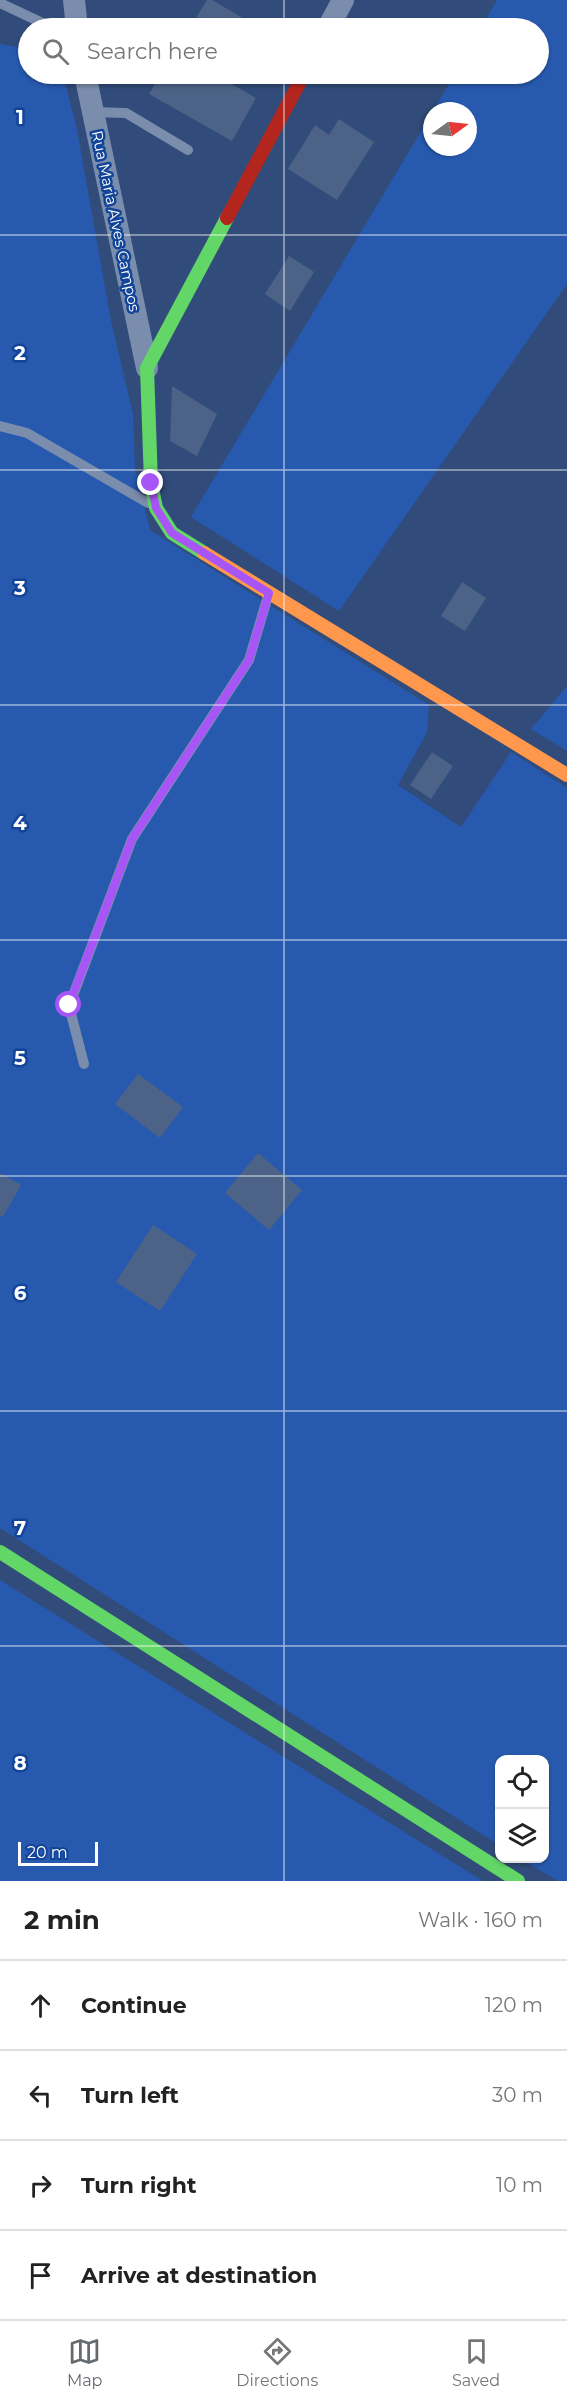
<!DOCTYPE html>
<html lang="en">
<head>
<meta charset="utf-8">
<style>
  :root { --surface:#fff; --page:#f6f6f6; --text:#222; --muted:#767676; --line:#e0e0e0; --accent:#656970 }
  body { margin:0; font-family:Montserrat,sans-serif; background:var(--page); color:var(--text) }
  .controls { position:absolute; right:18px; bottom:18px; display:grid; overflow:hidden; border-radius:12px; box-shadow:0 2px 4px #0004 }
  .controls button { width:54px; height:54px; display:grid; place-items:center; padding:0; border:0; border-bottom:2px solid var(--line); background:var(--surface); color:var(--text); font:30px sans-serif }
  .compass { position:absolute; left:423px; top:102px; width:54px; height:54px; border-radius:50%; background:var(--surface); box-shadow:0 2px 4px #0004; rotate:75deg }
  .scale { position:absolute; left:18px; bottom:15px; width:80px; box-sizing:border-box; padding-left:6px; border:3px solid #fff; border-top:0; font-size:16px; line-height:21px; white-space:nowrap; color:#fff; -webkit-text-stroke:4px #124499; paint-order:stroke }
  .stop { position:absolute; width:18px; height:18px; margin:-14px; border:4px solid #a855f7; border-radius:50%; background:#fff }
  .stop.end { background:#a855f7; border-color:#fff; box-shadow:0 2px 6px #0008 }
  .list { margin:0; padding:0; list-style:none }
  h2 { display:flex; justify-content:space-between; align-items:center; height:78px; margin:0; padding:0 24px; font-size:26px }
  h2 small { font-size:20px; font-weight:400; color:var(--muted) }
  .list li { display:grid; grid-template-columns:39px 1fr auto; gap:18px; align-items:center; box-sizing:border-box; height:90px; padding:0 24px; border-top:2px solid var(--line) }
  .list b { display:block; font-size:22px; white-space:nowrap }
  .list em { font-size:20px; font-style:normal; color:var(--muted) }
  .icon { flex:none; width:33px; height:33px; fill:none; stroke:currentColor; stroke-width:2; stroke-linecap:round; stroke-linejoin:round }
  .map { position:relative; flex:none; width:567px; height:1881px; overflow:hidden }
  .search { position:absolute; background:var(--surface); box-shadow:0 2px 4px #0004; left:18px; right:18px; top:18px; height:66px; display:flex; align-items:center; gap:15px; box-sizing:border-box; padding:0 21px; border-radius:33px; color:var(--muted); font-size:22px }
  .sheet { height:438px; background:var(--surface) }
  nav { display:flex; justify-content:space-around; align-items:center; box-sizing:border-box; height:84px; border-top:2px solid var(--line); background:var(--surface); font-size:16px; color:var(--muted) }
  nav a { display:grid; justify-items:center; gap:3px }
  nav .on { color:var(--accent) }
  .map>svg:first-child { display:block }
  .green { fill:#275aaf }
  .building { fill:#4c6387 }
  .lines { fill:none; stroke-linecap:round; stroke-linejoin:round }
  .lane { stroke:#7b8dad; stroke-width:10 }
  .street { stroke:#7b8dad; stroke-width:22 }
  .fast { stroke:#63d668; stroke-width:14 }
  .slow { stroke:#ff974d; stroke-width:14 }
  .jam { stroke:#b3261e; stroke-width:14 }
  .route { stroke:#a855f7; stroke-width:8 }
  .grid { fill:none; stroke:#fff; stroke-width:1.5; stroke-opacity:0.55 }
  .labels { text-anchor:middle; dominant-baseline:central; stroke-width:5; stroke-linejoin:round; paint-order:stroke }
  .street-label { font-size:15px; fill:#fff; stroke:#124499 }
  .grid-label { font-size:20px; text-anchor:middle; font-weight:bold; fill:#fff; stroke:#124499; stroke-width:5; stroke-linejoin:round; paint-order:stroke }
</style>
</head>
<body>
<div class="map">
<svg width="567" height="1881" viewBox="0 0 567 1881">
  <rect width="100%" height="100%" fill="#314c7a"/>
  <path class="green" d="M497 0H567V284L339 611 191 517 432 113V147H468V111H433L455 74H538V28H481Z
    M0 44 28 49V74H63L77 130 111 321 133 414 135 468 150 530 429 705 427 732 398 785 461 827 511 752 567 788V1881H558L521 1859 544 1858V1760H500L499 1845 0 1528Z
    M567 686V751L531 729Z
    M0 1580 483 1881H0Z"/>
  <path class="building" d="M207 0H212L260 28H190Z
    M161 74H228L234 77 230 83 256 98 232 141 149 94Z
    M339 119 374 142 337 200 288 169 315 125 329 135Z
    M289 256 314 272 290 311 265 294Z
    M172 386 217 414 197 456 170 441Z
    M462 582 486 598 465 631 441 616Z
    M432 752 453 766 431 799 410 785Z
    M138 1074 183 1107 160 1138 115 1104Z
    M258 1153 302 1190 269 1230 225 1193Z
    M0 1173 21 1185 3 1217 0 1216Z
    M153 1225 197 1254 160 1311 116 1282Z"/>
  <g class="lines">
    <path class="lane" d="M0 3 53 28
      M93 112 126 113 188 150
      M0 426 27 433 148 503
      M84 1064 69 1006 132 839 249 660 268 596"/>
    <path class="street" d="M74 0 77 28
      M328 28 343 0
      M85 74 147 368"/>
    <path class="fast" d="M204 553 172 533 156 508 151 483 147 368 227 218
      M0 1552 518 1881"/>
    <path class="slow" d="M204 553 567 775"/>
    <path class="jam" d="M227 218 304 74"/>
  </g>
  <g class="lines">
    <path class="route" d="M69 1005 132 839 249 660 269 593 172 533 156 508 151 483"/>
  </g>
  <path class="grid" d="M284 0V28M284 74V1881M0 235H567M0 470H567M0 705H567M0 940H567M0 1176H567M0 1411H567M0 1646H567"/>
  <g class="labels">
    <g class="street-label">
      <text transform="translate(116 221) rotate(78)">Rua Maria Alves Campos</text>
    </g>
  </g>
  <g class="grid-label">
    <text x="20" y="124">1</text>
    <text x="20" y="360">2</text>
    <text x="20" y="595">3</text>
    <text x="20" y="830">4</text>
    <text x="20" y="1065">5</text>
    <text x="20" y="1300">6</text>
    <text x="20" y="1535">7</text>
    <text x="20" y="1770">8</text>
  </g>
</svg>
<div class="controls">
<button><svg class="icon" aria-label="locate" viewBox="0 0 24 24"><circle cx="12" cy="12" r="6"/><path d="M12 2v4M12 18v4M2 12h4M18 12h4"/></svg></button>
<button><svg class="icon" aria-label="layers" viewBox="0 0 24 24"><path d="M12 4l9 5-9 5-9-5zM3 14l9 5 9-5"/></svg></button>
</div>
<svg class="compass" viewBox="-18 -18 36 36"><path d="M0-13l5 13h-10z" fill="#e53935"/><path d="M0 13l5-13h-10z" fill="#767676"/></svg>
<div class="scale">20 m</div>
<div class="stop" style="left:69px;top:1005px"></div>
<div class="stop end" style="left:151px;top:483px"></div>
<div class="search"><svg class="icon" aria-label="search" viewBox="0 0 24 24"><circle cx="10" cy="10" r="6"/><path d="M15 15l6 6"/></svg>Search here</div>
</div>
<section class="sheet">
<h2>2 min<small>Walk · 160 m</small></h2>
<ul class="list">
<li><svg class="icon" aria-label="ahead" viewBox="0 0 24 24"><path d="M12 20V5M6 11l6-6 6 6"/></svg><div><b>Continue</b></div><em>120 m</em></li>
<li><svg class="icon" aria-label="left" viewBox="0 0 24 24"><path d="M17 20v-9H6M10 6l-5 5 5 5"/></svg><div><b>Turn left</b></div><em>30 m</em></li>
<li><svg class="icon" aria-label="right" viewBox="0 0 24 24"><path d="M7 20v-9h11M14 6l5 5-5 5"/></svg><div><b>Turn right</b></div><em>10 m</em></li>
<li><svg class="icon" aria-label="arrive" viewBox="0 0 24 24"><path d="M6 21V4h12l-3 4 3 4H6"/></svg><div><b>Arrive at destination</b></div></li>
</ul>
</section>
<nav>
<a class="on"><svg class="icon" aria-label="map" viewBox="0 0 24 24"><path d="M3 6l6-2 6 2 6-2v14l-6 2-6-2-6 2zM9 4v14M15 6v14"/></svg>Map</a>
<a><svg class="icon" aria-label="directions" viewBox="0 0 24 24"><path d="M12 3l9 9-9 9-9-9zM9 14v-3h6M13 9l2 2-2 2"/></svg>Directions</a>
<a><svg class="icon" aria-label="saved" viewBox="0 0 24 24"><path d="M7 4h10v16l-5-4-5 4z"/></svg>Saved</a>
</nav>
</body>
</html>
